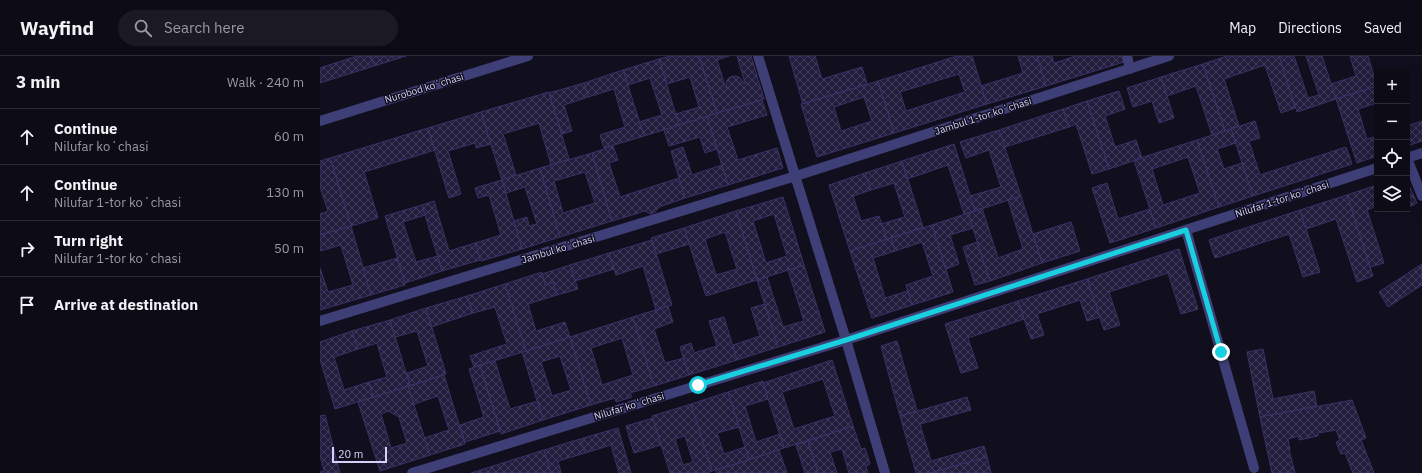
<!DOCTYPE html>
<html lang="en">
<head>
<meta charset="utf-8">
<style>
  :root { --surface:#0d0b16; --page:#1b1923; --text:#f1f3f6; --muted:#9a9ba1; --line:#2d2b35 }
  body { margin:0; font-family:"IBM Plex Sans",sans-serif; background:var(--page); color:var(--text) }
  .controls { position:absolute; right:12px; top:12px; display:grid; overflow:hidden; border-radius:0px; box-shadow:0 4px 16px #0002 }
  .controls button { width:36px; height:36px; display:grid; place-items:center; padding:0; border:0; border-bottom:1px solid var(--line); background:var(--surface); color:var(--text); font:20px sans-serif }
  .scale { position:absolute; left:12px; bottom:10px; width:55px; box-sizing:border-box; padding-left:4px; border:2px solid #d5d1fa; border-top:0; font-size:11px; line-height:14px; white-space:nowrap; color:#d5d1fa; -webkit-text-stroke:3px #110f1e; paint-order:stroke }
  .stop { position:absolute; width:12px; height:12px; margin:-9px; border:3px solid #19d1de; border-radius:50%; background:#fff }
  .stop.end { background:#19d1de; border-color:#fff; box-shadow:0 1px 4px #0008 }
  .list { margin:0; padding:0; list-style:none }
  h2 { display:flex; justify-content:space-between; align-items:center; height:52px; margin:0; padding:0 16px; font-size:17px }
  h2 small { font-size:13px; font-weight:400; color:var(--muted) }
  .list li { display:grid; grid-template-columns:26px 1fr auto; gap:12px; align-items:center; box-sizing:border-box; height:56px; padding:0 16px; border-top:1px solid var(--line) }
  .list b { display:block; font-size:15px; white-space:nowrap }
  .list p { margin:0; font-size:13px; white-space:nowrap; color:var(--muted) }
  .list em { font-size:13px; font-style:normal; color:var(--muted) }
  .icon { flex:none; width:22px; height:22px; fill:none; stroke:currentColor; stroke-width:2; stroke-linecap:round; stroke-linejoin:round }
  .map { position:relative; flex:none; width:1102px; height:417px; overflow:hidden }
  header { display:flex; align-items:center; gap:24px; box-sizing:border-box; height:56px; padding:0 20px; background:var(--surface); border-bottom:1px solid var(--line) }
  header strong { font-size:19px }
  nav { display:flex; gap:22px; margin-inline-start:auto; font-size:14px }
  .search { width:280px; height:36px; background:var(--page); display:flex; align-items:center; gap:10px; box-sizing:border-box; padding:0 14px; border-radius:22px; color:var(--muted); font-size:15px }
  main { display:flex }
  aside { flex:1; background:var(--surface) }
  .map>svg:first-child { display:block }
  .building { fill:url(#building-cross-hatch); stroke:#3a3267; fill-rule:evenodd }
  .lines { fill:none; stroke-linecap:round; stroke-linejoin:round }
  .minor { stroke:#3f3f78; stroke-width:10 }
  .route { stroke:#19d1de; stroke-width:5 }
  .labels { text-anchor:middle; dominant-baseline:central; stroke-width:3; stroke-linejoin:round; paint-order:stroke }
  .street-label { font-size:10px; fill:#d5d1fa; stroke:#110f1e }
</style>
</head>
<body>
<header>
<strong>Wayfind</strong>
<div class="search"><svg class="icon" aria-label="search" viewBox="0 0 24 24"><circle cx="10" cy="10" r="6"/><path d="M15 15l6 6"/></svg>Search here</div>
<nav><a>Map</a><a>Directions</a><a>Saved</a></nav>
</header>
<main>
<aside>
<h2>3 min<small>Walk · 240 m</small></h2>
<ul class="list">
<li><svg class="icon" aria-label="ahead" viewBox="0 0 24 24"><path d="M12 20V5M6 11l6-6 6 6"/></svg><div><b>Continue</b><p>Nilufar koʻchasi</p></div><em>60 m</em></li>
<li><svg class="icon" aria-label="ahead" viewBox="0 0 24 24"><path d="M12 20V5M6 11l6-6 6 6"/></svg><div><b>Continue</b><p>Nilufar 1-tor koʻchasi</p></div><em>130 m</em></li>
<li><svg class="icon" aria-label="right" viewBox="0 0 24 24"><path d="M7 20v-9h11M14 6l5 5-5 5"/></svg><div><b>Turn right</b><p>Nilufar 1-tor koʻchasi</p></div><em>50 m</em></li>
<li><svg class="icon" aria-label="arrive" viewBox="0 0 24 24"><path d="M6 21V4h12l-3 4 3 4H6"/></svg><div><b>Arrive at destination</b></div></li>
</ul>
</aside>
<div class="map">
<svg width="1102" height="417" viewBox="0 0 1102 417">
  <defs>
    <pattern id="building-cross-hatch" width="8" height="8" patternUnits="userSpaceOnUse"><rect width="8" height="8" fill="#221d3d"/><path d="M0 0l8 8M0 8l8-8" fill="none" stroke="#413d5a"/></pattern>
  </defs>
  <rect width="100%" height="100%" fill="#110f1e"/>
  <path class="building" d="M37 0H51L54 10 0 27V12Z
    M51 0H86L54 10Z
    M350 0H379L397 57 359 69 356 58 379 51 370 21 347 28 339 3Z
    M379 0H409L397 4 406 33H407L406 29 407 24 410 21 415 20 419 21 422 24 424 28 425 27 417 0H431L444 43 397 57Z
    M469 0H495L502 23 542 11 547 28 483 48Z
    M637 0H652L667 48 574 77 558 25ZM639 18 645 36 586 55 580 36Z
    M698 0H717L726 30 667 48 661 30 703 17Z
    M717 0H732L734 7 756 0H805L807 5 726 30Z
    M907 0H959L975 52 961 57 945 9 904 23 919 70 905 75 883 8Z
    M959 0H974L988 42 999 39 986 0H1002L1016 43 977 56Z
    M1030 0H1048L1057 30 1016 43 1011 28 1036 20Z
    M339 3 359 69 324 80 319 66 342 59 330 22 308 29 303 14Z
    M883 8 905 75 892 79 876 30 847 40 841 21Z
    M303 14 324 80 284 92 280 79 305 71 294 33 268 41 264 27Z
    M841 21 854 62 839 67 832 45 813 51 807 32Z
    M558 25 574 77 497 101 481 48ZM544 41 552 65 521 75 514 51Z
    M264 27 268 41 244 49 252 75 242 78 229 37Z
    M1057 30V47L1038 53 1047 83 1057 80V100L1037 107 1016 43Z
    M799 35 805 53 785 60 795 91 816 84 822 102 789 113 767 45Z
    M229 36 249 103 231 109 219 67 183 78 196 119 182 124 161 56Z
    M442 44 447 59 407 71 418 104 457 92 463 112 408 129 387 60Z
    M767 45 789 113 772 118 756 68 749 71 743 53Z
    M743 53 749 71 685 91 679 74Z
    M161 56 171 88 156 92 155 87 128 95 141 138 129 142 108 72Z
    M387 60 397 93 385 97 380 81 349 90 344 74Z
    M935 65 940 82 929 85 940 119 1026 91 1032 108 933 140 911 73Z
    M1102 65V85L1087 90V70Z
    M108 72 115 94 44 116 58 162 31 170 10 102Z
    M911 73 916 87 897 93 904 113 922 107 933 140 899 151 877 84Z
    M679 74 701 140 655 155 650 140 681 131 669 94 646 102 640 86Z
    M877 84 899 151 836 172 814 104ZM868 101 880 137 843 149 832 113Z
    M634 88 655 155 644 158 628 109 587 123 582 105Z
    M293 90 298 104 289 107 300 141 359 122 365 142 339 151 335 156 331 158 325 155 292 165 272 97Z
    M363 91 372 119 402 109 408 129 365 142 351 95Z
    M272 97 292 165 240 181 220 112ZM265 116 275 147 243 157 234 125Z
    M10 102 31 170 0 179V158L8 155 0 131V105Z
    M582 105 603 171 567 183 561 168 585 161 574 127 551 134 545 117Z
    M220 112 240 181 202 193 194 165 207 161 209 170 217 168 205 131 186 137 182 124Z
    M545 117 551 134 533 140 541 165 559 160 567 183 530 195 509 129Z
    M182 124 202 193 161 205 155 187 181 179 169 139 158 142 155 132Z
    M1087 125 1097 147 1087 152Z
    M787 127 798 163 830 153 836 172 790 187 772 132Z
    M1057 129V150L1047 154 1064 207 1050 211 1027 139Z
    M1027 139 1053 220 1037 226 1016 163 986 173 980 154Z
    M701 140 722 207 670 225 648 157 662 152 678 202 703 193 688 144Z
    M463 141 484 209 437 224 416 155ZM454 158 467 200 446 207 433 165Z
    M114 145 129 195 155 187 160 204 122 215 102 149Z
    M102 149 105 159 83 166 96 206 118 200 122 215 85 227 65 160Z
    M980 154 1000 216 983 221 969 178 895 202 889 184Z
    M416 155 437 224 386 240 364 172ZM405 176 417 213 396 219 385 183Z
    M648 157 653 172 630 179 639 208 626 213 612 169Z
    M751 166 760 195 722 207 713 178Z
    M612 169 633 236 592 249 586 229 613 220 602 186 575 195 571 182Z
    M31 170 51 239 0 254V212L8 236 33 229 21 189 0 195V179Z
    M364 172 369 188 336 198 331 182Z
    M571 182 575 195 553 202 565 242 588 235 592 249 552 262 530 195Z
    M332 184 352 249 336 254 323 210 296 219 289 197Z
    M657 186 670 225 655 229 643 191Z
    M859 193 878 253 861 258 848 217 789 236 800 269 784 274 767 223Z
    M289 197 294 213 255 225 250 209Z
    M77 202 85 229 51 239 43 212Z
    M1102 208V229L1068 251 1059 236Z
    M250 209 258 233 237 239 233 226 225 229 222 218Z
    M484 209 505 276 458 291 437 224 447 221 463 271 484 265 468 214Z
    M222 216 225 229 233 226 237 239 208 248 216 275 245 266 250 281 206 295 185 228Z
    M767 223 780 261 767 265 760 244 717 258 724 279 711 283 698 245Z
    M185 228 206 295 154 311 150 300 187 288 175 251 153 257 147 240Z
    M147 240 153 257 111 271 106 252Z
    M698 245 704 263 648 282 658 312 641 317 625 268Z
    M445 248 458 291 417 304 413 289 440 280 431 252Z
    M348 250 353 266 334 273 345 307 364 302 369 319 334 330 313 261Z
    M106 252 126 318 90 330 87 317 108 310 97 275 75 281 70 264Z
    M313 261 334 330 310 337 312 341 296 346 295 342 271 349 250 281ZM302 282 313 319 282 329 271 292Z
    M404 261 417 304 369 319 360 291 371 287 374 297 397 290 389 265Z
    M70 264 90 330 53 341 49 326 67 321 57 287 38 293 32 275Z
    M32 275 38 293 14 301 24 334 49 326 53 341 15 353 0 303V286Z
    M250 281 271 349 223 364 202 296ZM240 300 251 334 232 340 221 306Z
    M577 285 597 355 580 360 561 290Z
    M943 293 953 343 994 335 997 350 940 361 927 296Z
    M512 304 533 370 464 392 443 327ZM503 323 515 360 474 373 462 336Z
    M175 305 190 353 218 345 223 364 181 378 160 309Z
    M160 309 180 375 145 386 140 369 164 361 149 313Z
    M124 319 145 388 110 399 104 382 129 374 118 340 94 348 88 330Z
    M443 325 448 343 425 350 436 386 460 378 464 392 429 404 408 336Z
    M88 330 110 399 60 415 38 346ZM68 355 79 361 87 387 71 392 61 358Z
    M408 336 419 371 397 377 404 398 425 391 429 404 392 415 371 348Z
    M647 341 651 354 600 368 611 405 664 390 667 401 610 417H596L580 360Z
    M1032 344 1046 382 1041 384 1054 417H1033L1025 397 1021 398 1016 386 1020 384 1016 374 998 377V380L979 384V380L968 383 970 394H969L975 417H952L940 361Z
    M371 348 392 415 387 417H350L332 360ZM365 380 373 406 363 409 355 383Z
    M5 359 20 417H0V416L4 415 0 399V360Z
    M333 362 341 389 314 397 306 370Z
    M533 370 541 393 545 392 550 408 546 410 548 417H529L522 393 510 396 517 417H498L488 385Z
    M298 372 311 417H299L291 389 265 397 260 383Z
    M260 383 265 397 238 405 241 417H231L224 394Z
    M488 385 498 417H485L476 389Z
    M224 394 231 417H218V416L214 417H151Z
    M459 394 467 417H397L396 414Z
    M667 401 671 417H610Z"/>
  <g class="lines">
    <path class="minor" d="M438 0 526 284 565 417
      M807 0 810 13
      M0 65 208 0
      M1087 102 1102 140
      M1087 102 1102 97
      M866 174 934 412
      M0 265 476 120 849 0
      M92 417 526 284 1057 112"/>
  </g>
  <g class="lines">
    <path class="route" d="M378 329 526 284 866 174 901 296"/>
  </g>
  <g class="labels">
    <g class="street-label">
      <text transform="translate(104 32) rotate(-17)">Nurobod koʻchasi</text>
      <text transform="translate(663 60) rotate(-18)">Jambul 1-tor koʻchasi</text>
      <text transform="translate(962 143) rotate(-18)">Nilufar 1-tor koʻchasi</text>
      <text transform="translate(238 193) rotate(-17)">Jambul koʻchasi</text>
      <text transform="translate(309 350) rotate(-17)">Nilufar koʻchasi</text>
    </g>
  </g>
</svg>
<div class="controls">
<button>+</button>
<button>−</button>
<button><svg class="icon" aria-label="locate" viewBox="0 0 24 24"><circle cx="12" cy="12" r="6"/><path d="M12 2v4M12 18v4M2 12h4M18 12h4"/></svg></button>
<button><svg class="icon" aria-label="layers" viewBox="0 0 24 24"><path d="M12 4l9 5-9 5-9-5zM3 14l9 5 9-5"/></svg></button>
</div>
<div class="scale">20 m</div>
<div class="stop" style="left:378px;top:329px"></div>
<div class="stop end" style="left:901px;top:296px"></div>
</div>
</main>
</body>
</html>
